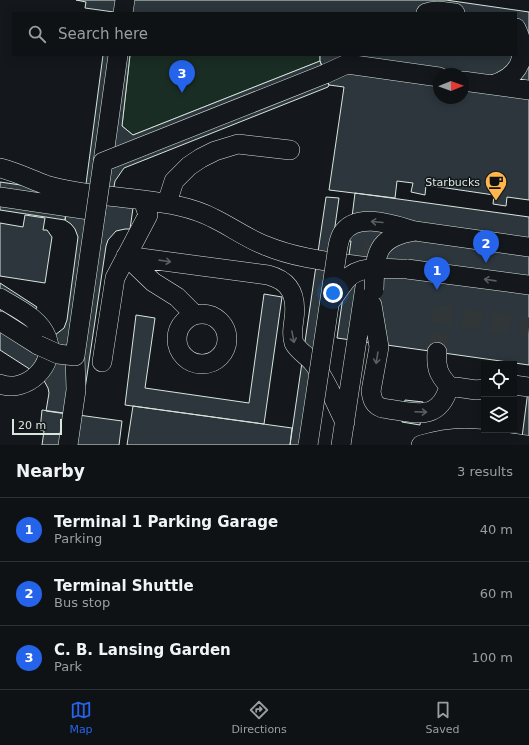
<!DOCTYPE html>
<html lang="en">
<head>
<meta charset="utf-8">
<style>
  :root { --surface:#0f1215; --page:#181b1e; --text:#f1f3f6; --muted:#9b9ea0; --line:#2f3234; --accent:#2563eb }
  body { margin:0; font-family:"DejaVu Sans",sans-serif; background:var(--page); color:var(--text) }
  .controls { position:absolute; right:12px; bottom:12px; display:grid; overflow:hidden; border-radius:0px; box-shadow:0 2px 10px #0003 }
  .controls button { width:36px; height:36px; display:grid; place-items:center; padding:0; border:0; border-bottom:1px solid var(--line); background:var(--surface); color:var(--text); font:20px sans-serif }
  .compass { position:absolute; left:433px; top:68px; width:36px; height:36px; border-radius:50%; background:var(--surface); box-shadow:0 2px 10px #0003; rotate:89deg }
  .scale { position:absolute; left:12px; bottom:10px; width:50px; box-sizing:border-box; padding-left:4px; border:2px solid #d8e6dc; border-top:0; font-size:11px; line-height:14px; white-space:nowrap; color:#d8e6dc; -webkit-text-stroke:3px #14181c; paint-order:stroke }
  .you { position:absolute; left:333px; top:293px; width:14px; height:14px; margin:-10px; border:3px solid #fff; border-radius:50%; background:#1a73e8; box-shadow:0 0 0 6px #1a73e833 }
  .badge { display:grid; place-items:center; width:26px; height:26px; border-radius:50%; background:var(--accent); color:#fff; font-size:13px; font-weight:700 }
  .pin { position:absolute; translate:-50% -33px; filter:drop-shadow(0 1px 2px #0008) }
  .pin::after { content:''; position:absolute; top:21px; width:14px; height:12px; background:inherit; clip-path:polygon(0 0,100% 0,50% 100%) }
  .list { margin:0; padding:0; list-style:none }
  h2 { display:flex; justify-content:space-between; align-items:center; height:52px; margin:0; padding:0 16px; font-size:17px }
  h2 small { font-size:13px; font-weight:400; color:var(--muted) }
  .list li { display:grid; grid-template-columns:26px 1fr auto; gap:12px; align-items:center; box-sizing:border-box; height:64px; padding:0 16px; border-top:1px solid var(--line) }
  .list b { display:block; font-size:15px; white-space:nowrap }
  .list p { margin:0; font-size:13px; white-space:nowrap; color:var(--muted) }
  .list em { font-size:13px; font-style:normal; color:var(--muted) }
  .icon { flex:none; width:22px; height:22px; fill:none; stroke:currentColor; stroke-width:2; stroke-linecap:round; stroke-linejoin:round }
  .map { position:relative; flex:none; width:529px; height:445px; overflow:hidden }
  .search { position:absolute; background:var(--surface); box-shadow:0 2px 10px #0003; left:12px; right:12px; top:12px; height:44px; display:flex; align-items:center; gap:10px; box-sizing:border-box; padding:0 14px; border-radius:0px; color:var(--muted); font-size:15px }
  .sheet { height:244px; background:var(--surface) }
  nav { display:flex; justify-content:space-around; align-items:center; box-sizing:border-box; height:56px; border-top:1px solid var(--line); background:var(--surface); font-size:11px; color:var(--muted) }
  nav a { display:grid; justify-items:center; gap:2px }
  nav .on { color:var(--accent) }
  .map>svg:first-child { display:block }
  .green { fill:#1a2d24; stroke:#939e99 }
  .building { fill:#2c363c; stroke:#d8e6dc; fill-rule:evenodd }
  .lines { fill:none; stroke-linecap:round; stroke-linejoin:round }
  .minor-tunnel { stroke:#313739; stroke-width:19; stroke-dasharray:19 10; stroke-linecap:butt }
  .minor-casing { stroke:#d8e6dc; stroke-width:20 }
  .minor { stroke:#14181c; stroke-width:19 }
  .minor-bridge-casing { stroke:#d8e6dc; stroke-width:20; stroke-linecap:butt }
  .minor-bridge { stroke:#14181c; stroke-width:19 }
  .oneway { stroke:#59605f }
  .labels { text-anchor:middle; dominant-baseline:central; stroke-width:3; stroke-linejoin:round; paint-order:stroke }
  .poi-label { font-size:11px; fill:#d8e6dc; stroke:#14181c; text-anchor:end }
</style>
</head>
<body>
<div class="map">
<svg width="529" height="445" viewBox="0 0 529 445">
  <rect width="100%" height="100%" fill="#14181c"/>
  <path class="green" d="M130 55H320V61L133 135 122 126Z"/>
  <path class="building" d="M76 0H446L529 12V200L507 197 506 206 493 204 494 195 426 185 425 195 411 192 413 183 397 181 395 198 329 190 344 87 329 85 320 61V55H516V13H121L85 8 86 2ZM439 74H463V98H439Z
    M103 55H130L122 126 133 135 320 61 329 85 328 87 124 168 115 181 112 198 134 201 130 229H125L116 231 108 240 106 246 81 416 46 411 49 393 48 388 42 377 0 350V313L34 336 55 335 64 328 67 320 78 237 75 229 71 224 65 220 70 188 86 184Z
    M0 182 69 192 65 220 0 210Z
    M355 193 529 217V365L337 338 351 241H349Z
    M326 197 339 198 304 445H290Z
    M25 215 45 218 43 230H47L52 237 45 283 0 276V223L23 227Z
    M0 283 37 307 24 329 0 313Z
    M264 294 282 297 264 424 125 405 136 315 155 318 145 388 249 403Z
    M529 383V445H521Z
    M405 400 423 402 420 425 402 422Z
    M133 406 292 428 290 445H127Z
    M42 410 122 421 119 445H42L44 431 40 430Z"/>
  <g class="lines">
    <path class="minor-tunnel" d="M369 264C374 242 375 228 401 226
      M437 352 442 315 529 327"/>
    <g class="minor-casing">
      <path id="minor" d="M123 13 125 0
        M426 13C436 9 445 12 455 13
        M325 74 347 64 439 77
        M463 81 529 90
        M492 85C521 76 529 55 516 28
        M103 162 118 55
        M0 168C16 172 30 179 46 185 74 194 113 196 143 200
        M0 197 96 211
        M167 203 174 181 189 166 201 158 215 151 238 144 290 150
        M415 231 529 247
        M126 256 268 275C291 281 297 296 294 319 293 327 291 335 294 343 298 351 308 356 313 363 327 380 335 403 345 422
        M126 256 153 282 177 297 195 315
        M407 269 529 285
        M0 298C16 308 40 318 47 338 57 365 26 394 0 384
        M372 305 379 347 371 391C372 400 374 405 382 408 412 412 439 424 449 386
        M177 339a25 25 0 1 1 50 0a25 25 0 1 1-50 0Z
        M0 321 38 345
        M437 352C436 368 438 374 449 386L476 390 484 389
        M102 362 115 278 148 215 143 200C166 203 192 207 213 218 230 226 246 238 264 245 297 259 333 262 368 267L341 445
        M514 385 529 387
        M68 445 76 390 75 356
        M421 445C435 441 449 438 464 438 485 438 506 442 526 445"/>
    </g>
    <use href="#minor" class="minor"/>
    <g class="minor-bridge-casing">
      <path id="minor-bridge" d="M374 290C375 255 375 237 415 231
        M330 302C336 294 341 286 347 279 360 264 388 269 407 269
        M38 345 58 354 75 356 103 162 325 74
        M308 445 338 246C339 242 340 237 342 234 356 211 394 225 415 231"/>
    </g>
    <use href="#minor-bridge" class="minor-bridge"/>
  </g>
  <defs><path id="oneway-shaft" d="M-6 0H5M1.5-3L5.5 0L1.5 3" fill="none" stroke-width="1.6" stroke-linecap="round" stroke-linejoin="round"/></defs>
  <g class="oneway">
    <use href="#oneway-shaft" transform="translate(377 222) rotate(-175)"/>
    <use href="#oneway-shaft" transform="translate(165 261) rotate(8)"/>
    <use href="#oneway-shaft" transform="translate(490 280) rotate(-172)"/>
    <use href="#oneway-shaft" transform="translate(293 337) rotate(79)"/>
    <use href="#oneway-shaft" transform="translate(377 358) rotate(99)"/>
    <use href="#oneway-shaft" transform="translate(421 412) rotate(2)"/>
  </g>
  <defs>
    <g id="cafe-pin" transform="scale(1.15)"><path d="M0 17L-7.5 6A9.5 9.5 0 1 1 7.5 6Z" fill="#ffb74d" stroke="#14181c"/><path d="M-5.5-4.5H6V0H3Q3 3.5 0 3.5H-2.5Q-5.5 3.5-5.5 0ZM3-3.2v2h1.7v-2ZM-6 4.5H4V6H-6Z" fill="#111"/></g>
  </defs>
  <g fill-rule="evenodd">
    <use href="#cafe-pin" x="496" y="182"/>
  </g>
  <g class="labels">
    <g class="poi-label">
      <text x="480" y="182">Starbucks</text>
    </g>
  </g>
</svg>
<div class="controls">
<button><svg class="icon" aria-label="locate" viewBox="0 0 24 24"><circle cx="12" cy="12" r="6"/><path d="M12 2v4M12 18v4M2 12h4M18 12h4"/></svg></button>
<button><svg class="icon" aria-label="layers" viewBox="0 0 24 24"><path d="M12 4l9 5-9 5-9-5zM3 14l9 5 9-5"/></svg></button>
</div>
<svg class="compass" viewBox="-18 -18 36 36"><path d="M0-13l5 13h-10z" fill="#e53935"/><path d="M0 13l5-13h-10z" fill="#9b9ea0"/></svg>
<div class="scale">20 m</div>
<div class="you"></div>
<div class="pin badge" style="left:437px;top:290px">1</div>
<div class="pin badge" style="left:486px;top:263px">2</div>
<div class="pin badge" style="left:182px;top:93px">3</div>
<div class="search"><svg class="icon" aria-label="search" viewBox="0 0 24 24"><circle cx="10" cy="10" r="6"/><path d="M15 15l6 6"/></svg>Search here</div>
</div>
<section class="sheet">
<h2>Nearby<small>3 results</small></h2>
<ul class="list">
<li><span class="badge">1</span><div><b>Terminal 1 Parking Garage</b><p>Parking</p></div><em>40 m</em></li>
<li><span class="badge">2</span><div><b>Terminal Shuttle</b><p>Bus stop</p></div><em>60 m</em></li>
<li><span class="badge">3</span><div><b>C. B. Lansing Garden</b><p>Park</p></div><em>100 m</em></li>
</ul>
</section>
<nav>
<a class="on"><svg class="icon" aria-label="map" viewBox="0 0 24 24"><path d="M3 6l6-2 6 2 6-2v14l-6 2-6-2-6 2zM9 4v14M15 6v14"/></svg>Map</a>
<a><svg class="icon" aria-label="directions" viewBox="0 0 24 24"><path d="M12 3l9 9-9 9-9-9zM9 14v-3h6M13 9l2 2-2 2"/></svg>Directions</a>
<a><svg class="icon" aria-label="saved" viewBox="0 0 24 24"><path d="M7 4h10v16l-5-4-5 4z"/></svg>Saved</a>
</nav>
</body>
</html>
